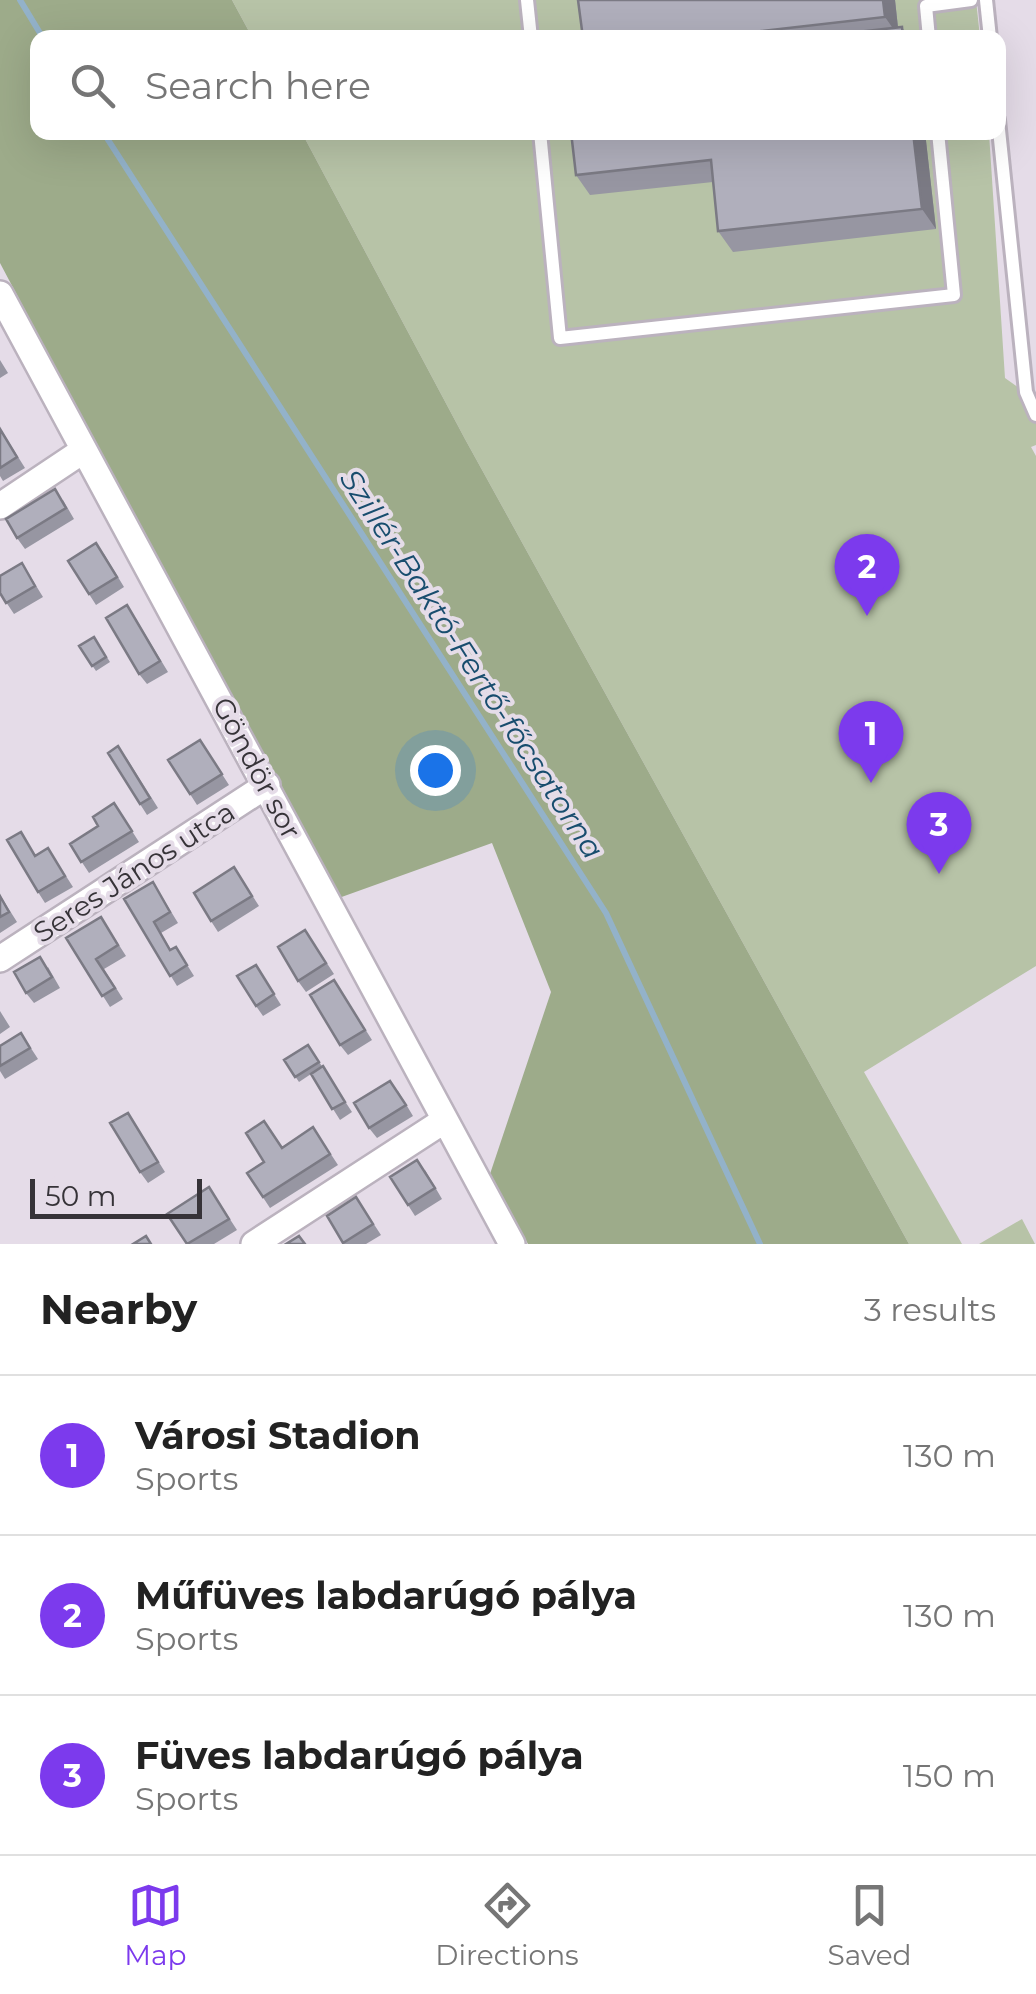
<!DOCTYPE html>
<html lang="en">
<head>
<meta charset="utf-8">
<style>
  :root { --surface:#fff; --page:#f6f6f6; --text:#222; --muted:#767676; --line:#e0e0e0; --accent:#7c3aed }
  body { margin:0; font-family:Montserrat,sans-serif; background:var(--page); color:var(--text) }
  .scale { position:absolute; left:30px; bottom:25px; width:172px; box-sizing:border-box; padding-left:10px; border:5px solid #363338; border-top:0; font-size:28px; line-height:35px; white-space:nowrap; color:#363338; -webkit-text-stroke:8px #e5dce8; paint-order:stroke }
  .you { position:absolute; left:435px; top:770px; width:35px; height:35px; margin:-25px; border:8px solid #fff; border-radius:50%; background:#1a73e8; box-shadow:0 0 0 15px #1a73e833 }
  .badge { display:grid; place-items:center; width:65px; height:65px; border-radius:50%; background:var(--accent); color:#fff; font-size:32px; font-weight:700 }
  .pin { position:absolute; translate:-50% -82px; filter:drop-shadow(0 2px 5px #0008) }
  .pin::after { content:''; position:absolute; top:52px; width:35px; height:30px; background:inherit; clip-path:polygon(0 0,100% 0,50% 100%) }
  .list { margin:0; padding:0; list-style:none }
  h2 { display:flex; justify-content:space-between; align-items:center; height:130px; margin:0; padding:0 40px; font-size:42px }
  h2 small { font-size:32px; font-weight:400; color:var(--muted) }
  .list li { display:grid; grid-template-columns:65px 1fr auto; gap:30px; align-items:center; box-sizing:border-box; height:160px; padding:0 40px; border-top:2px solid var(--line) }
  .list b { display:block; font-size:38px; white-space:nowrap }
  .list p { margin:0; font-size:32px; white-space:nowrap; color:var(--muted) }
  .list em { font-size:32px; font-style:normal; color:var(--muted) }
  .icon { flex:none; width:55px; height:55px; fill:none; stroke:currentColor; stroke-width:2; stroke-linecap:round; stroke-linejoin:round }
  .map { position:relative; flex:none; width:1036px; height:1244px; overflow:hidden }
  .search { position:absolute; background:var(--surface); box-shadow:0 10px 40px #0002; left:30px; right:30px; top:30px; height:110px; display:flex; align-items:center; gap:25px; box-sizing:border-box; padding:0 35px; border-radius:20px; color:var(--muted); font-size:38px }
  .sheet { height:610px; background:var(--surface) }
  nav { display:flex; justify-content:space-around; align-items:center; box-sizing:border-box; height:140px; border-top:2px solid var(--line); background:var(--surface); font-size:28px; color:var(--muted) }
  nav a { display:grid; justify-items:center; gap:5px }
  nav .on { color:var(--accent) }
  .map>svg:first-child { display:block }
  .green { fill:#b7c3a7 }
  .forest { fill:#9dab8a }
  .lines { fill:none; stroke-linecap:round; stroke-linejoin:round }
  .stream { stroke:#93b2c9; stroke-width:6 }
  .lane-casing { stroke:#bbb2be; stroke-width:18 }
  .street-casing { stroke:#bbb2be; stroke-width:30 }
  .lane { stroke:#fff; stroke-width:12 }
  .street { stroke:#fff; stroke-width:25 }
  .wall { fill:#9796a2 }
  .shaded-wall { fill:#7b7a84 }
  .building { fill:#b0afbc; stroke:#7b7a84; stroke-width:2.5 }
  .labels { text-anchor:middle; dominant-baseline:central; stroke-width:8; stroke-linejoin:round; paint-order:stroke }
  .street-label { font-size:28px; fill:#363338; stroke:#e5dce8 }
  .water-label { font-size:30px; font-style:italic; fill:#184d6e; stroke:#e5dce8 }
</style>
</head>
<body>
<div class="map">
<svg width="1036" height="1244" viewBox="0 0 1036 1244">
  <rect width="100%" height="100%" fill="#e5dce8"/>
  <path class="green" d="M232 0H976L980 37H252Z
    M302 133H989L1005 378 1036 400V445L1031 447 1036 456V966L864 1072 962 1244H909L465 439Z
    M1022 1219 1035 1244H979Z"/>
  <path class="forest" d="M0 0H232L252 37 38 38V132L302 133 465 439 909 1244H528L490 1174 551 992 492 843 336 899 0 263Z"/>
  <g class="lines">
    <path class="stream" d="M20 0 43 38
      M103 132 606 913 760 1244"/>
    <g class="lane-casing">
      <path id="lane" d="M527 0 531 38
        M986 0 990 38
        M929 38 926 6 971 0
        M998 120 1026 392 1036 415
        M540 132 560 338 954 295 938 132"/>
    </g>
    <g class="street-casing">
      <path id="street" d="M0 294 512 1244
        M0 506 84 450
        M0 959 267 785
        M254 1244 445 1120"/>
    </g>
    <use href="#lane" class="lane"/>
    <use href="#street" class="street"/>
  </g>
  <path class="wall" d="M895 0 898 27H902L909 38H583Z
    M571 132H925L936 229 733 252 718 231 713 182 590 195 576 175Z
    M0 360 8 373 0 378Z
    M0 428 25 468 3 481 0 476Z
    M63 500 74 519 25 549 17 538Z
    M104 554 124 587 96 605 89 594Z
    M22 563 43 597 14 614 0 593Z
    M134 616 168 672 147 684 139 674Z
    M94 637 110 662 96 671 79 646Z
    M200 740 229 785 197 805 190 794Z
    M126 757 158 808 147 815 140 804Z
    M114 803 139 842 89 873 70 844 98 826Z
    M48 848 73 887 45 903 38 892 36 855Z
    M234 867 259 906 218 932 211 921Z
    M153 882 178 923 161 933 171 950 176 947 194 976 177 986 124 899Z
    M0 895 17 922 0 933Z
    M101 917 126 956 104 969 123 999 110 1007 66 938Z
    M305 930 334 974 306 992 298 981Z
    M256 965 281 1005 263 1016 256 1006Z
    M48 967 60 988 34 1003 26 993Z
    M341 991 372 1040 348 1055 340 1045Z
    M0 1011 10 1027 0 1034Z
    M21 1033 38 1059 5 1079 0 1071V1046Z
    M308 1045 352 1112 340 1120 311 1074 299 1082 284 1060Z
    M398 1091 413 1116 377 1138 369 1128Z
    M128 1113 165 1172 148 1183 140 1172Z
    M313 1127 338 1165 270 1208 247 1173Z
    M425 1170 442 1199 415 1216 408 1205Z
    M209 1187 237 1230 214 1244H187Z
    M356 1197 381 1235 366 1244H344L327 1216Z"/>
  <path class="shaded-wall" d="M883 0H895L899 37 885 17Z
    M913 132H925L936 229 922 209Z"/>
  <path class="building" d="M578 0H883L885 17 701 38H583Z
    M902 27 903 38H805Z
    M571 132H913L922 209 718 231 711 160 576 175Z
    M0 429 17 457 0 468Z
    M55 489 66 508 17 538 6 519Z
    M96 543 117 577 89 594 68 561Z
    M22 563 35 586 6 603 0 593V576Z
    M127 605 160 661 139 674 106 618Z
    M94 637 106 657 92 666 79 646Z
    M200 740 222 774 190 794 168 760Z
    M118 746 150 798 140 804 108 753Z
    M114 803 132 831 81 862 70 844 98 826 93 817Z
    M21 832 35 856 48 848 65 876 38 892 7 840Z
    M234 867 252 896 211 921 194 893Z
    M153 882 170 912 154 922 170 950 176 947 187 965 170 976 124 899Z
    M0 896 9 912 0 917Z
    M101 917 118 945 96 959 115 988 102 996 66 938Z
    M305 930 326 963 298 981 278 947Z
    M40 957 52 977 26 993 14 972Z
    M256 965 274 994 256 1006 237 976Z
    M334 980 365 1030 340 1045 310 995Z
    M21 1033 30 1048 0 1066V1046Z
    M308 1045 319 1062 295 1077 284 1060Z
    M323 1066 345 1102 332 1109 311 1074Z
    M390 1081 406 1105 369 1128 354 1103Z
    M128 1113 158 1162 140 1172 110 1123Z
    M264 1121 282 1148 313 1127 330 1154 263 1197 247 1173 264 1162 246 1133Z
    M417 1160 435 1188 408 1205 390 1177Z
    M209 1187 229 1219 187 1244 167 1214Z
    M356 1197 373 1224 343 1243 327 1216Z
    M146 1236 151 1244H133Z
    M299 1236 305 1244H286Z"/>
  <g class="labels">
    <g class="street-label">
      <text transform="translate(257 768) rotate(62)">Göndör sor</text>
      <text transform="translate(134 872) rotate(-33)">Seres János utca</text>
    </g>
    <g class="water-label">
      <text transform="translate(472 664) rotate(57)">Szillér-Baktó-Fertő-főcsatorna</text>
    </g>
  </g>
</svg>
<div class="scale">50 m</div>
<div class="you"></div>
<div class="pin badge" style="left:871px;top:783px">1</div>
<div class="pin badge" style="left:867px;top:616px">2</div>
<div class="pin badge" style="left:939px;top:874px">3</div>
<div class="search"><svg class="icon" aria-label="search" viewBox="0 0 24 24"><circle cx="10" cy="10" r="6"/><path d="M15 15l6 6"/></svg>Search here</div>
</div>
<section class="sheet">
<h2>Nearby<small>3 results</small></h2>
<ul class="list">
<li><span class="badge">1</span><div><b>Városi Stadion</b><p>Sports</p></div><em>130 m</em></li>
<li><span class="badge">2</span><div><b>Műfüves labdarúgó pálya</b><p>Sports</p></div><em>130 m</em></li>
<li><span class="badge">3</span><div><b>Füves labdarúgó pálya</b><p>Sports</p></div><em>150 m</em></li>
</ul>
</section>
<nav>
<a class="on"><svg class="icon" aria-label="map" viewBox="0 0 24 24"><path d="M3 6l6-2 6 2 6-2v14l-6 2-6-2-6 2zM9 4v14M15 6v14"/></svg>Map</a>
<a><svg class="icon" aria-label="directions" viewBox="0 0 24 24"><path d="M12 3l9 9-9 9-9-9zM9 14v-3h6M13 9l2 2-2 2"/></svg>Directions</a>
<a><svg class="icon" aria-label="saved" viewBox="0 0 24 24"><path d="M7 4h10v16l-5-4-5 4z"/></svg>Saved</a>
</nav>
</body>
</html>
